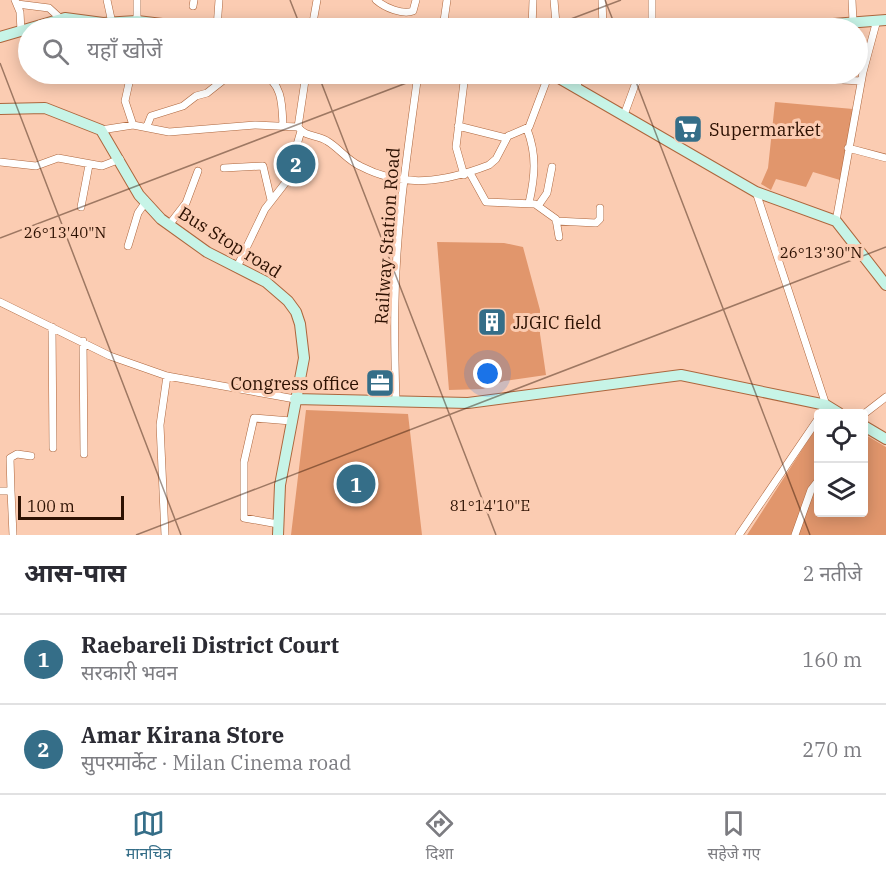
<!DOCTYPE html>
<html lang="hi">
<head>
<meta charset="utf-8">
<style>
  :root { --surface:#fff; --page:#f2f2f3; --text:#2b2b33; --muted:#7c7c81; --line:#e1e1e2; --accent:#356e88 }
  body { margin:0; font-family:"IBM Plex Serif","Noto Sans Devanagari",serif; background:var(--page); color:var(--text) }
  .controls { position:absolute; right:18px; bottom:18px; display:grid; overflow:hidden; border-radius:6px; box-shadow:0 3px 15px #0003 }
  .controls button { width:54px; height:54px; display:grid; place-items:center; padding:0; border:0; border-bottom:2px solid var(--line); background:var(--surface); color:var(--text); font:30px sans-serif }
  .scale { position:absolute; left:18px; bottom:15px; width:106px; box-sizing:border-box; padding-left:6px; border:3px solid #2d1102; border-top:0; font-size:16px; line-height:21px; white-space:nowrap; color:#2d1102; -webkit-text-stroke:4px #fbccb2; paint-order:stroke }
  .you { position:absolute; left:488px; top:374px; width:21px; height:21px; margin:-15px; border:4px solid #fff; border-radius:50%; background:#1a73e8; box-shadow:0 0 0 9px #1a73e833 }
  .badge { display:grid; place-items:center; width:39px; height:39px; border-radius:50%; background:var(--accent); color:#fff; font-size:20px; font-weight:700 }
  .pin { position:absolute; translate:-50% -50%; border:3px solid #fff; box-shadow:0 2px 6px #0006 }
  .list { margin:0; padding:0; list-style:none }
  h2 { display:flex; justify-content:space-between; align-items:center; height:78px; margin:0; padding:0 24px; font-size:26px }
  h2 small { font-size:20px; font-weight:400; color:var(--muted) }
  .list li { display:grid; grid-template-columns:39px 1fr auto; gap:18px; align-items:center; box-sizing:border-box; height:90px; padding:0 24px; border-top:2px solid var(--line) }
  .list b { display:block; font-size:22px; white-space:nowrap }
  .list p { margin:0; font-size:20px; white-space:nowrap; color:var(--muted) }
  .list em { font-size:20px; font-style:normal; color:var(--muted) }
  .icon { flex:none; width:33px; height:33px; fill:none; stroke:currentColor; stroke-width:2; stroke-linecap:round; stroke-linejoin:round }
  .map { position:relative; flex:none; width:886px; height:535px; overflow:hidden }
  .search { position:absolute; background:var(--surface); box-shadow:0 3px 15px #0003; left:18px; right:18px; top:18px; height:66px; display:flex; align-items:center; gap:15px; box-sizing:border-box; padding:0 21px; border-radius:33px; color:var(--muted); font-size:22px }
  .sheet { height:258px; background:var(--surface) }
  nav { display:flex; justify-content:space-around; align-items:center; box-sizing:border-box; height:84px; border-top:2px solid var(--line); background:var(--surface); font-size:16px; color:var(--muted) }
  nav a { display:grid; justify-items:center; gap:3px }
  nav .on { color:var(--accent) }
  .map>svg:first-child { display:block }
  .building { fill:#e1966c }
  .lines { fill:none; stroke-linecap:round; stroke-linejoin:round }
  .street-casing { stroke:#ad663d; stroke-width:8 }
  .secondary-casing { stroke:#ad663d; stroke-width:12 }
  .street { stroke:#fff; stroke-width:7 }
  .secondary { stroke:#c7f4e7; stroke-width:10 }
  .ticks { fill:none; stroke:#2d1102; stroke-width:1.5; stroke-opacity:0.45 }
  .labels { text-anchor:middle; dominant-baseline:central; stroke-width:6; stroke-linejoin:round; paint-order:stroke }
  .poi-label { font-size:18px; fill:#2d1102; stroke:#fbccb2; text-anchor:start }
  .street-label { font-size:18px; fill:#2d1102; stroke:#fbccb2 }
  .ticks-label { font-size:15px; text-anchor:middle; fill:#2d1102; stroke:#fbccb2; stroke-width:6; stroke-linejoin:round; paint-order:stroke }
</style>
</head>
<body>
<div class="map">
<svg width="886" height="535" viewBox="0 0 886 535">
  <rect width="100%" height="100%" fill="#fbccb2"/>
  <path class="building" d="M775 102 853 109 840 180 813 172 806 187 776 179 771 190 761 184 768 168Z
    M437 242 504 243 523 247 540 310V334L546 375 504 381 483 389 449 390Z
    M306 410 408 414 422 535H291Z
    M818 425V512H864V434L886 447V535H747Z"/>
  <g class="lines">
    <g class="street-casing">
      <path id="street" d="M15 0 20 12 21 31
        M107 0 112 23
        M137 0V21
        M376 0C385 8 403 15 413 11L416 0
        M554 0 556 24 564 26 646 24 652 19V0
        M602 0 603 27
        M852 0 853 22
        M17 4 49 8 61 19
        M193 6 194 0
        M217 28 219 0
        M312 28 317 0
        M443 28 447 0
        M532 28 533 0
        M131 74 125 101 133 125
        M262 74C283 83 282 106 283 126
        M785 77 861 81
        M575 87 584 74
        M624 115 639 74
        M147 126 151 116 183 106 196 96 207 93 231 74
        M458 126 506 138
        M298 127C305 137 318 135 327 141 339 148 347 160 360 166 404 189 445 182 489 165L496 159 508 136 529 127 549 74
        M527 129C537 155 535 176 529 203
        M101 130 133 125 169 132 255 125 298 127 306 74
        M848 148 886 158
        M0 162 36 166 58 158 102 166 120 159
        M224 168 263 166 271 200
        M470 173 486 202 535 204 556 219 559 237
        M464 175 456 147 465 74
        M756 192 826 405 821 413
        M538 206 547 193 552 167
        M81 207 89 165
        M556 221 596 223 600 219V208
        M836 221 863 72 877 20
        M169 225 186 203 198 171
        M128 246 138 213 145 203
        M237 267 265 209 286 182 301 131
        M0 302 110 356 167 376 295 399
        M52 327 53 448
        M83 341 84 454
        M396 402C395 368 394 335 395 301 396 225 408 149 418 74
        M864 414 886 397
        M0 491H11L13 535
        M11 491 10 458 17 454 31 456
        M278 524 244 518V462L254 418 291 421
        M165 535 160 425 167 376
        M739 535 818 419
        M795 535 811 490 818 481"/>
    </g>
    <g class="secondary-casing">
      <path id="secondary" d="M780 28 886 20
        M0 37 65 18 103 23 137 21 196 28
        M552 74 756 192 836 221 886 285
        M0 109 45 108 101 130 139 195 161 219 207 252 266 282 288 301 296 312 300 324 304 358 280 485 278 535
        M295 399 468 403 681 375 826 405 839 413
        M864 426 886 439"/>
    </g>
    <use href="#street" class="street"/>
    <use href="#secondary" class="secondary"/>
  </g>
  <path class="ticks" d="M290 0 301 28M605 0 616 28M547 28 621 0M0 63 181 535M318 74 496 535M633 74 810 535M0 238 430 74M136 535 886 247"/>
  <defs>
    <g id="supermarket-square" transform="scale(1.5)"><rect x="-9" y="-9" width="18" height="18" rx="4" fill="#356e88" stroke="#fbccb2"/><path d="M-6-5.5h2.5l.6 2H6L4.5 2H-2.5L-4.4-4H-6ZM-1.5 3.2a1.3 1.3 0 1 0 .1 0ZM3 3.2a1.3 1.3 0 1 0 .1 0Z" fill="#fff"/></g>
    <g id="building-square" transform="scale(1.5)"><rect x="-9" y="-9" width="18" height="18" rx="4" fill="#356e88" stroke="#fbccb2"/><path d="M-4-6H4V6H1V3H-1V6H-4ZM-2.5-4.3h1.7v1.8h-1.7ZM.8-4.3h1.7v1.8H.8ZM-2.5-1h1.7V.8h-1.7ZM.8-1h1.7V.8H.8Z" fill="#fff"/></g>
    <g id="office-square" transform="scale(1.5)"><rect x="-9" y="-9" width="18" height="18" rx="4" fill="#356e88" stroke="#fbccb2"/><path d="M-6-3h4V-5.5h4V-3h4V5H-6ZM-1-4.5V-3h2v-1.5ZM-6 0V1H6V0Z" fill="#fff"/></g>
  </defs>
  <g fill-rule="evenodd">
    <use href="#supermarket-square" x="688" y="129"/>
    <use href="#building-square" x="492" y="322"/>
    <use href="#office-square" x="380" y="383"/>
  </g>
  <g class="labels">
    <g class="poi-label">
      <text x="709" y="129">Supermarket</text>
      <text x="513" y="322">JJGIC field</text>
      <text x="359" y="383" text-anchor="end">Congress office</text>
    </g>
    <g class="street-label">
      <text transform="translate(387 236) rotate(-86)">Railway Station Road</text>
      <text transform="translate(230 242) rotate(32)">Bus Stop road</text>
    </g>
  </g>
  <g class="ticks-label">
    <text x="65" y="238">26°13'40"N</text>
    <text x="821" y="258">26°13'30"N</text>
    <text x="490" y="511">81°14'10"E</text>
  </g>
</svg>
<div class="controls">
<button><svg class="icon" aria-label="locate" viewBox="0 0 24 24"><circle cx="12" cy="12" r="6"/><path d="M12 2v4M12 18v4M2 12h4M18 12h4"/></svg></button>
<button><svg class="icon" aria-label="layers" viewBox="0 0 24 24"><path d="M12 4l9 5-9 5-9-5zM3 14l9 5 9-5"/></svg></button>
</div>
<div class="scale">100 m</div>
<div class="you"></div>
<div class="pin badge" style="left:356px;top:484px">1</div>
<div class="pin badge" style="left:296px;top:164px">2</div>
<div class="search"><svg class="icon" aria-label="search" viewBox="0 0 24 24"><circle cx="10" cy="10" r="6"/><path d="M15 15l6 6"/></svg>यहाँ खोजें</div>
</div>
<section class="sheet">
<h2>आस-पास<small>2 नतीजे</small></h2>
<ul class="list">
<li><span class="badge">1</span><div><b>Raebareli District Court</b><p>सरकारी भवन</p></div><em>160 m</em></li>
<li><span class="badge">2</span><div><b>Amar Kirana Store</b><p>सुपरमार्केट · Milan Cinema road</p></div><em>270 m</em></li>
</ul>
</section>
<nav>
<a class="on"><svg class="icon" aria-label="map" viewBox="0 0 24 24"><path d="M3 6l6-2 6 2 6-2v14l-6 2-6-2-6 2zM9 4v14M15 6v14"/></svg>मानचित्र</a>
<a><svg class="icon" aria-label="directions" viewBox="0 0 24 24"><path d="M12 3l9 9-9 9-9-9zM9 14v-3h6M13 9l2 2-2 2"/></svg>दिशा</a>
<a><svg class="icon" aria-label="saved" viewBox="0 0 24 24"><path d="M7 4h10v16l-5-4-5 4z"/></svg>सहेजे गए</a>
</nav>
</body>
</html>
